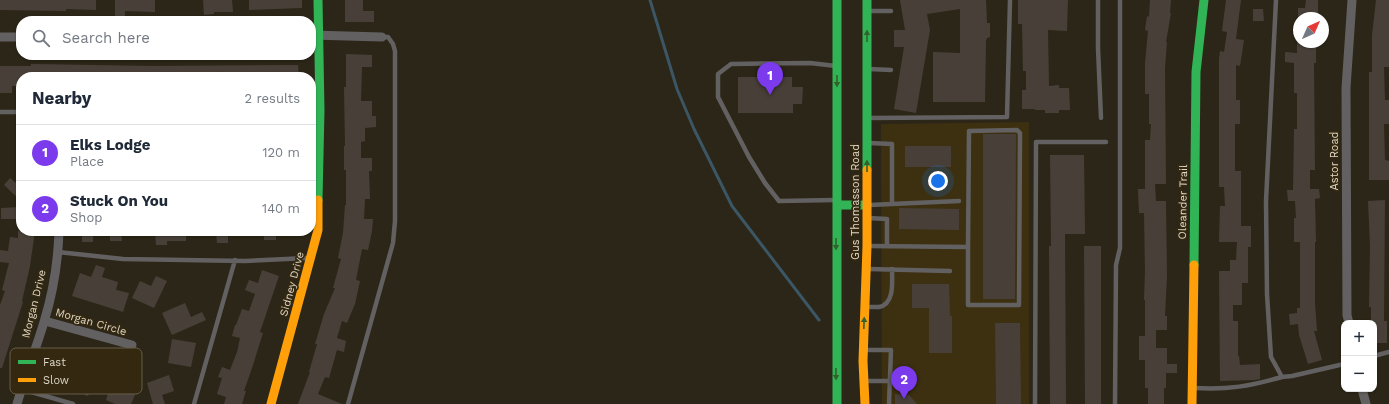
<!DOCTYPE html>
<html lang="en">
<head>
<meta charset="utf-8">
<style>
  :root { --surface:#fff; --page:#f6f6f7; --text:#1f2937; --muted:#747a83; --line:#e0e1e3; --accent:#7c3aed }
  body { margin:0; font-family:"Work Sans",sans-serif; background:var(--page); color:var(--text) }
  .controls { position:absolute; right:12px; bottom:12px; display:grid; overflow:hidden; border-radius:8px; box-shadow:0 1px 3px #0004 }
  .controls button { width:36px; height:36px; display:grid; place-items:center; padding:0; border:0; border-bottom:1px solid var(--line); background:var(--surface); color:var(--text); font:20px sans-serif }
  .compass { position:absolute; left:1293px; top:12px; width:36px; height:36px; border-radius:50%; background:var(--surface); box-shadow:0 1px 3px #0004; rotate:45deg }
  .you { position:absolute; left:938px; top:181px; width:14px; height:14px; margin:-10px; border:3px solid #fff; border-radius:50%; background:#1a73e8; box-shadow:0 0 0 6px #1a73e833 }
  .badge { display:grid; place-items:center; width:26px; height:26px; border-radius:50%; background:var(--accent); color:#fff; font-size:13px; font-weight:700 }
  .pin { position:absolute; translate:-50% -33px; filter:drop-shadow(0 1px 2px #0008) }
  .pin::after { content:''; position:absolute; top:21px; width:14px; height:12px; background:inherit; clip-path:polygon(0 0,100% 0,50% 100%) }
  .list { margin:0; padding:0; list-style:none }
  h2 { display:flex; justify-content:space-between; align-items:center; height:52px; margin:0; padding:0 16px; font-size:17px }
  h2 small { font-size:13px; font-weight:400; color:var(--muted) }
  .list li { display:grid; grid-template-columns:26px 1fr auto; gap:12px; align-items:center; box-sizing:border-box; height:56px; padding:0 16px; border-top:1px solid var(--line) }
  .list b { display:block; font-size:15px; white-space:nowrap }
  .list p { margin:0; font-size:13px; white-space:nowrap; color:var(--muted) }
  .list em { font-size:13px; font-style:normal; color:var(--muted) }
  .icon { flex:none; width:22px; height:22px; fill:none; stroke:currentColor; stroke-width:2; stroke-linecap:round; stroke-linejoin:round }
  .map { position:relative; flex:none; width:1389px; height:404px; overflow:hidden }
  .search { position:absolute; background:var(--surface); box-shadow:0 1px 3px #0004; left:16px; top:16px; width:300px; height:44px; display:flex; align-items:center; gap:10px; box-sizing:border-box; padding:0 14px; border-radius:16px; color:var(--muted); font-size:15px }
  .panel { position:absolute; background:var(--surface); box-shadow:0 1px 3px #0004; left:16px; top:72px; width:300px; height:164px; border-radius:16px }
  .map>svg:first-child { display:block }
  .built { fill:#3c3011 }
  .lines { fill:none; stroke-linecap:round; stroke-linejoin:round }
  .stream { stroke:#3b5664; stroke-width:3 }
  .building { fill:#484038 }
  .lane { stroke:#626061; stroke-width:4.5 }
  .street { stroke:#626061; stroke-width:9 }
  .fast { stroke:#30b455; stroke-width:9 }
  .slow { stroke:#ff9f0a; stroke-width:9 }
  .oneway { fill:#32612c }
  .labels { text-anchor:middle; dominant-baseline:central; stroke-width:3.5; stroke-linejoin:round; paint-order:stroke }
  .street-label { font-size:11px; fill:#ded7c9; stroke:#342910 }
  .key { fill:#342910; stroke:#675d48; stroke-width:1 }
  .key-label { font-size:11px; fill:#ded7c9 }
</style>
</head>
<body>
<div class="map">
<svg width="1389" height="404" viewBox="0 0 1389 404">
  <rect width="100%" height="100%" fill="#2c2618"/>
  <path class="built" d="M1029 122V404H882L881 124Z"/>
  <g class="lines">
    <path class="stream" d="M650 0 677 89 694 129 732 206 819 320"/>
  </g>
  <path class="building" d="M0 0H96V10L66 9V11L0 10Z
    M115 0H155V12L125 11V20H115Z
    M203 0H232L233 12H214V14L204 15Z
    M249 0H302V8L249 10Z
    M345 0H363V11H374V22H345Z
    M900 0H986L987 23H990V37L987 38 986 41 985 102H933V52L960 53V9L927 14 930 30 916 113 894 109 904 47H894V30H905Z
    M1018 0H1068L1067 31 1048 30 1049 86 1059 85V88H1069L1070 110H1059V113H1045V110H1035V109H1022V90H1026V71H1023L1022 24H1018Z
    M1150 0H1171L1170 13H1171L1166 42H1167L1165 68 1166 184H1155L1156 201H1166L1167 276 1165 316H1167V330H1156V348H1167V364H1177V373H1166V388H1164V404H1148V388H1145V360H1139V336H1145V300H1144L1145 271 1144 213H1139L1138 189H1145V140H1150L1151 124H1149V94H1145V63L1148 31 1145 30 1147 16 1149 17Z
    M1226 0H1241L1236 39 1244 40 1240 66 1236 65V100H1240V124H1235V171H1241V226H1251V247H1248V283H1242V305H1233V321H1238V356H1239L1240 365 1260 364V379L1255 380 1220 381 1219 271H1230V260H1236L1237 242H1219L1220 206H1225L1224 187H1219V59L1220 51 1224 52 1227 32 1222 31Z
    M1306 0H1318V18H1298V8H1305Z
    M1376 0H1389V67H1384L1385 100H1389V124H1384L1385 160 1389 161V180H1369V72H1372V35Z
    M1253 9H1263L1264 21H1253Z
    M1297 42H1316V63H1314L1315 170H1310V189H1319L1320 198 1315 199 1316 242H1315V303L1317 331H1314L1322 360 1308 364 1299 335 1298 324 1290 325 1289 314 1297 313V308H1300V242H1294V218H1296L1295 201H1288L1287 190H1293L1294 129H1297V93H1294V63L1285 62V52L1297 53Z
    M346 54 372 55V67H362L361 101H372V116H376V127L365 128V141L361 142V158H372V171H369L370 199H365L364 219H373L372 231 368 250 362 249 356 280 360 281 355 304 347 323 342 321 337 338 346 341 344 352 337 350 329 378 325 377 318 394 342 404H298L310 372H309L317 344H315L324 314 335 288H333L341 259 338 258 343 233 345 205H346V170H344V146H345L344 87H346Z
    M31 64 153 66 298 65 299 77H21V86H12V93H0V66H31Z
    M738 77H792V87H803L802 104H793V113H738Z
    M983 134H1016L1015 299H983Z
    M905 146H951V167H905Z
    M1050 155H1084L1085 234H1065L1066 404H1050L1049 246H1051Z
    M10 178 16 183 21 178V201L4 185Z
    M1385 200 1384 321H1387V343H1374V323H1371V307H1369L1370 245 1368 201Z
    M21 207V219H1V208Z
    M899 208 959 209V230L899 229Z
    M18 231H35L30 266 22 301 23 302 2 368H0V305L5 291 2 290 9 263 0 262V250L8 251 10 237 18 238Z
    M82 231H93V242H82Z
    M110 231H121L122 241H110Z
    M155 231H186V241H167V245H156Z
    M216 231H228V243H217Z
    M264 231H276V240H264Z
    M1084 246H1101V404H1085Z
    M96 265 105 268 102 277 118 282 116 290 129 293 123 312 72 296 80 273 91 277Z
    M262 270 279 276 260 332 263 333 253 365 244 391H246L242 404H224L226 397 217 394 222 378 218 377 222 367 230 370 237 352 240 338 232 336 235 325H236L242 309 249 311 255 294 245 290 249 280 258 283Z
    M156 276 167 281 154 308 132 298 140 281 151 286Z
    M912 284H949L950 316H952V353H929V308H912Z
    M185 303 191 317 202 312 206 320 172 335 162 313Z
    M995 323H1020L1021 404H996Z
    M172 339 196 343 191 367 168 363Z
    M57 352 79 359 78 361 138 388 131 404H115L106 400 108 393 92 387 88 396 73 390 74 388 59 383 62 374 51 370Z
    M169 375 174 391 162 395 165 404H153L147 383Z
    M895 394 909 395 917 404H895Z"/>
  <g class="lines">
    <path class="lane" d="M1098 0V48L1101 118
      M1276 0 1266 201 1267 294 1271 357 1282 377 1292 376 1344 364
      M869 11H891
      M869 69 891 70
      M0 112H21
      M868 118 1007 117 1010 0
      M869 143 892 144V204
      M835 200 779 201 765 183 749 157 718 97V74L731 64 810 63 836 66
      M869 205 959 201
      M868 218 887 219V246
      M869 246 968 247 969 131 1017 130 1020 133 1019 305H968V247
      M58 252 123 259 245 261 308 258
      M868 269 950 271
      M866 307C870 307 875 307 879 307 895 304 892 281 892 269
      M865 350H891L889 404
      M1374 356 1389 352
      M866 381H890
      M1194 388C1229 390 1250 386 1282 377
      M21 389 73 404
      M194 404 235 260
      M348 404 393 243 395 221V51L393 44 388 37H382
      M1035 404 1036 142H1106
      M1115 404 1116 265 1120 248V0"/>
    <path class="street" d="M311 35 382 37
      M0 37H21
      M45 321 132 345
      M1349 323 1347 315 1346 88 1352 0
      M1362 389 1366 404
      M17 404C25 376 36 349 44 322 53 293 58 262 59 231"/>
    <path class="fast" d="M318 0 320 110 318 200
      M837 0V404
      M867 0V170
      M837 205H867
      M1194 265 1196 72 1204 0"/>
    <path class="slow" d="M271 404 318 230V200
      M865 404 863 361 867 246V170
      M1192 404 1194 265"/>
  </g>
  <defs><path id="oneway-solid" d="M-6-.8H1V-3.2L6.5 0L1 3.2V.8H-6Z"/></defs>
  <g class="oneway">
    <use href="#oneway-solid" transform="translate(867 36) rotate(-90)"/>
    <use href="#oneway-solid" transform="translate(837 81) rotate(90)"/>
    <use href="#oneway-solid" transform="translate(867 166) rotate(-90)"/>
    <use href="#oneway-solid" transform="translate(836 244) rotate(90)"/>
    <use href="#oneway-solid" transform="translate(864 323) rotate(-88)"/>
    <use href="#oneway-solid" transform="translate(836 374) rotate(89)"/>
  </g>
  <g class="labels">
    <g class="street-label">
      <text transform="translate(1334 161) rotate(-90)">Astor Road</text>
      <text transform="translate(855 202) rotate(-90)">Gus Thomasson Road</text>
      <text transform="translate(1183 202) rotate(-89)">Oleander Trail</text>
      <text transform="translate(292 284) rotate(-75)">Sidney Drive</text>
      <text transform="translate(34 304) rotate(-76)">Morgan Drive</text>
      <text transform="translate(91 322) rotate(16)">Morgan Circle</text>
    </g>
  </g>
  <rect x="10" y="348" width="132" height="46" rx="6" class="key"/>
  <rect x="18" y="360" width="18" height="4" fill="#30b455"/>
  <rect x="18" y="378" width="18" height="4" fill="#ff9f0a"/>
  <g class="key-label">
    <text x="43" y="366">Fast</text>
    <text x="43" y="384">Slow</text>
  </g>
</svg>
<div class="controls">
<button>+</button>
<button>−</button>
</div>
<svg class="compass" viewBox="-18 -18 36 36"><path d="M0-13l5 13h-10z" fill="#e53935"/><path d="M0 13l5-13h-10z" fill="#747a83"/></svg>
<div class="you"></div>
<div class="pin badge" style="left:770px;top:95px">1</div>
<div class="pin badge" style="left:904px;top:399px">2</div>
<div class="search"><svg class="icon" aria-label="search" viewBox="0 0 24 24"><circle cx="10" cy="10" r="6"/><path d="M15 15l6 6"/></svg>Search here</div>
<section class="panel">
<h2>Nearby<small>2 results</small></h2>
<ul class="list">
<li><span class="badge">1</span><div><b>Elks Lodge</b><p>Place</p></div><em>120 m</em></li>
<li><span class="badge">2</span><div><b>Stuck On You</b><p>Shop</p></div><em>140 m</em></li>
</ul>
</section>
</div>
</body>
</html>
